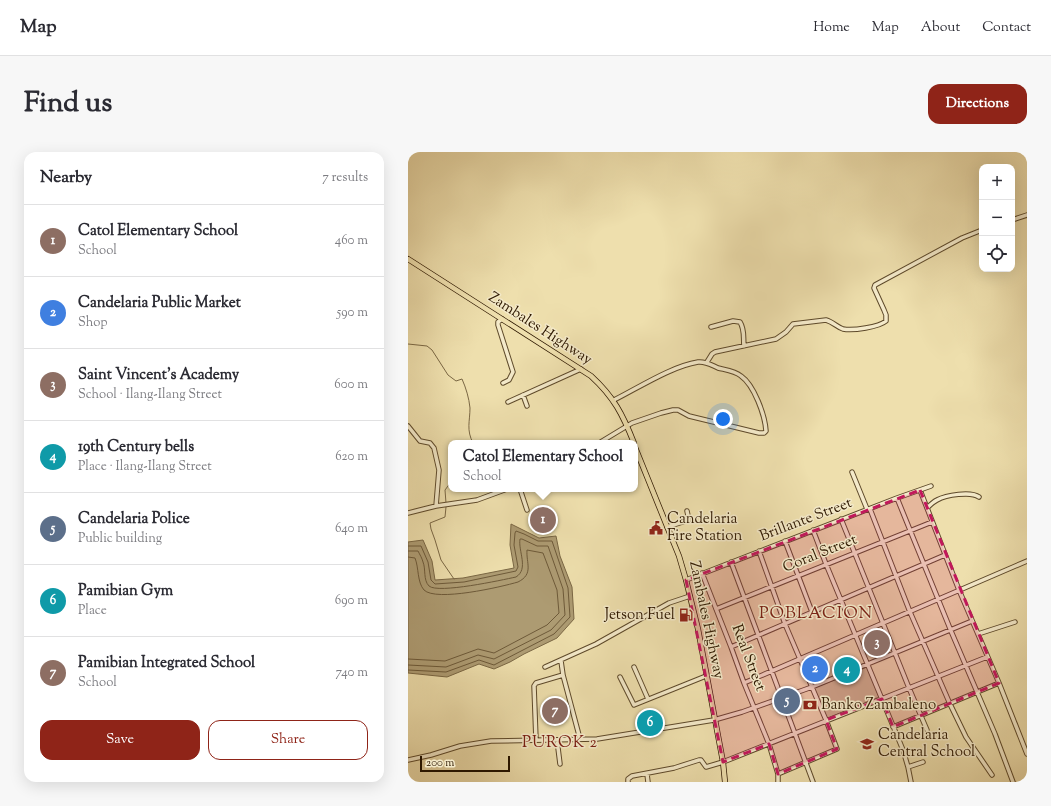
<!DOCTYPE html>
<html lang="en">
<head>
<meta charset="utf-8">
<style>
  :root { --surface:#fff; --page:#f7f7f7; --text:#2b2b33; --muted:#7c7c81; --line:#e1e1e2; --accent:#8f2418 }
  body { margin:0; font-family:"Sorts Mill Goudy",serif; background:var(--page); color:var(--text) }
  .controls { position:absolute; right:12px; top:12px; display:grid; overflow:hidden; border-radius:8px; box-shadow:0 4px 16px #0002 }
  .controls button { width:36px; height:36px; display:grid; place-items:center; padding:0; border:0; border-bottom:1px solid var(--line); background:var(--surface); color:var(--text); font:20px sans-serif }
  .scale { position:absolute; left:12px; bottom:10px; width:90px; box-sizing:border-box; padding-left:4px; border:2px solid #2e1800; border-top:0; font-size:11px; line-height:14px; white-space:nowrap; color:#2e1800; -webkit-text-stroke:3px #f4eaca; paint-order:stroke }
  .you { position:absolute; left:315px; top:267px; width:14px; height:14px; margin:-10px; border:3px solid #fff; border-radius:50%; background:#1a73e8; box-shadow:0 0 0 6px #1a73e833 }
  .badge { display:grid; place-items:center; width:26px; height:26px; border-radius:50%; background:var(--accent); color:#fff; font-size:13px; font-weight:700 }
  .pin { position:absolute; translate:-50% -50%; border:2px solid #fff; box-shadow:0 1px 4px #0006 }
  .popup { position:absolute; left:40px; top:288px; width:190px; height:52px; box-sizing:border-box; display:grid; place-content:center; border-radius:8px; background:var(--surface); filter:drop-shadow(0 1px 3px #0005); font-size:13px; white-space:nowrap; color:var(--muted) }
  .popup b { font-size:15px; color:var(--text) }
  .popup::after { content:''; position:absolute; left:50%; top:100%; margin-left:-8px; border:8px solid transparent; border-top-color:var(--surface) }
  .list { margin:0; padding:0; list-style:none }
  h2 { display:flex; justify-content:space-between; align-items:center; height:52px; margin:0; padding:0 16px; font-size:17px }
  h2 small { font-size:13px; font-weight:400; color:var(--muted) }
  .list li { display:grid; grid-template-columns:26px 1fr auto; gap:12px; align-items:center; box-sizing:border-box; height:72px; padding:0 16px; border-top:1px solid var(--line) }
  .list b { display:block; font-size:15px; white-space:nowrap }
  .list p { margin:0; font-size:13px; white-space:nowrap; color:var(--muted) }
  .list em { font-size:13px; font-style:normal; color:var(--muted) }
  .actions { display:flex; gap:8px; padding:12px 16px }
  .actions a { flex:1; padding:9px 0; border:1px solid var(--accent); border-radius:12px; text-align:center; font-size:14px; color:var(--accent) }
  .actions .main { background:var(--accent); color:#fff }
  .icon { flex:none; width:22px; height:22px; fill:none; stroke:currentColor; stroke-width:2; stroke-linecap:round; stroke-linejoin:round }
  .map { position:relative; flex:none; width:619px; height:630px; overflow:hidden; border-radius:12px }
  header { display:flex; align-items:center; gap:24px; box-sizing:border-box; height:56px; padding:0 20px; background:var(--surface); border-bottom:1px solid var(--line) }
  header strong { font-size:19px }
  nav { display:flex; gap:22px; margin-inline-start:auto; font-size:14px }
  .intro { display:flex; align-items:center; justify-content:space-between; box-sizing:border-box; height:96px; padding:0 24px }
  h1 { margin:0; font-size:28px }
  .button { padding:10px 18px; border-radius:12px; background:var(--accent); color:#fff; font-size:14px; font-weight:700 }
  main { display:flex; gap:24px; padding:0 24px }
  aside { flex:1; background:var(--surface); border-radius:12px; box-shadow:0 4px 16px #0002 }
  .map>svg:first-child { display:block }
  .green { fill:#cdbd90; stroke:#7e6a48 }
  .water { fill:#ad9b72; stroke:#7a6744 }
  .lines { fill:none; stroke-linecap:round; stroke-linejoin:round }
  .shore { stroke:#6e5a39; stroke-width:1 }
  .stream { stroke:#7a6744; stroke-width:1 }
  .minor-casing { stroke:#5e4a2b; stroke-width:5.5 }
  .major-casing { stroke:#2e1800; stroke-width:6 }
  .minor { stroke:#f4eaca; stroke-width:3.5 }
  .major { stroke:#eedfad; stroke-width:4.5 }
  .marked { fill:#c2185b; fill-opacity:0.2; stroke:#c2185b; stroke-width:3; stroke-dasharray:8 5; stroke-linejoin:round }
  .labels { text-anchor:middle; dominant-baseline:central; stroke-width:3; stroke-linejoin:round; paint-order:stroke }
  .street-label { font-size:15px; fill:#2e1800; stroke:#f4eaca }
  .poi-label { font-size:15px; fill:#2e1800; stroke:#f4eaca; text-anchor:start }
  .neighbourhood-label { font-size:16px; letter-spacing:1px; fill:#7a1f14; stroke:#f4eaca }
  .quarter-label { font-size:17px; letter-spacing:1px; fill:#7a1f14; stroke:#f4eaca }
</style>
</head>
<body>
<header>
<strong>Map</strong>
<nav><a>Home</a><a>Map</a><a>About</a><a>Contact</a></nav>
</header>
<div class="intro"><h1>Find us</h1><a class="button">Directions</a></div>
<main>
<aside>
<h2>Nearby<small>7 results</small></h2>
<ul class="list">
<li><span class="badge" style="background:#8d6e63">1</span><div><b>Catol Elementary School</b><p>School</p></div><em>460 m</em></li>
<li><span class="badge" style="background:#3f7fe0">2</span><div><b>Candelaria Public Market</b><p>Shop</p></div><em>590 m</em></li>
<li><span class="badge" style="background:#8d6e63">3</span><div><b>Saint Vincent's Academy</b><p>School · Ilang-Ilang Street</p></div><em>600 m</em></li>
<li><span class="badge" style="background:#0f9aa8">4</span><div><b>19th Century bells</b><p>Place · Ilang-Ilang Street</p></div><em>620 m</em></li>
<li><span class="badge" style="background:#5c6f8a">5</span><div><b>Candelaria Police</b><p>Public building</p></div><em>640 m</em></li>
<li><span class="badge" style="background:#0f9aa8">6</span><div><b>Pamibian Gym</b><p>Place</p></div><em>690 m</em></li>
<li><span class="badge" style="background:#8d6e63">7</span><div><b>Pamibian Integrated School</b><p>School</p></div><em>740 m</em></li>
</ul>
<div class="actions"><a class="main">Save</a><a>Share</a></div>
</aside>
<div class="map">
<svg width="619" height="630" viewBox="0 0 619 630">
  <rect width="100%" height="100%" fill="#eedfad"/>
  <filter id="stains"><feTurbulence type="fractalNoise" baseFrequency=".005" numOctaves="4"/><feColorMatrix values="0 0 0 0 .2 0 0 0 0 .09 0 0 0 0 .02 0 0 0 .5 -.17"/></filter>
  <radialGradient id="worn" r=".72"><stop offset=".6" stop-color="#630" stop-opacity="0"/><stop offset="1" stop-color="#630" stop-opacity=".3"/></radialGradient>
  <path class="green" d="M459 515 471 545 418 567 406 536Z"/>
  <path class="water" d="M103 372 131 386 148 384 152 404 164 435 166 467 149 486 116 502 102 510 86 517 71 512 39 525 0 521V390L15 388 24 409 27 428 55 426 106 416 102 393Z"/>
  <g class="lines">
    <path class="shore" d="M0 394H13L20 410 23 428 27 432 56 430 108 419 110 415 106 393 107 381 108 379 116 382 130 389H144L160 436 162 465 146 482 86 513 71 508 38 520 0 518
      M0 399H10C12 403 14 406 15 410 18 417 15 428 21 434 30 442 94 428 108 425 121 417 110 399 112 387H114L129 394H140L155 437 157 463 143 478 86 507 70 503 38 515 0 513
      M0 405 7 406C11 416 9 430 16 438 28 450 93 435 110 430 126 422 118 411 119 398L135 401 149 438 151 461 139 473 86 501 70 497 37 509 0 507"/>
    <path class="stream" d="M0 192 19 194 24 198 40 223 48 229 54 227C58 236 61 246 62 256 62 269 58 278 65 291
      M38 351 37 338 43 330
      M38 355 37 365 22 371 23 377 27 388 33 408 46 427"/>
    <g class="minor-casing">
      <path id="minor" d="M604 68 619 63
        M94 167 90 170V173L105 220 101 228 95 231
        M303 175 325 169 332 170C337 178 335 185 336 194
        M299 210 304 202 307 200 368 187 378 180 385 172 418 168C425 170 429 175 435 177 445 179 471 175 478 169V163L476 158 466 136 467 133 554 86 574 78
        M115 243 119 254
        M100 250 173 217
        M0 274 12 289 22 291 26 296 31 318 28 354
        M191 291 224 271 253 261 265 258H270L281 264 351 281H356L358 279C357 263 346 233 333 224 327 219 318 218 310 216 303 213 298 209 290 210 264 214 230 236 206 248
        M444 320 459 357
        M112 337 119 358
        M512 338 551 438 591 531 619 602
        M489 346 543 479 587 582 605 630
        M519 356C522 353 525 350 529 348 538 343 563 339 571 345
        M462 357 502 460 542 552 558 585 584 623
        M0 361 28 354 69 348 99 337
        M433 367 501 536 519 578
        M259 375 281 368 279 359
        M405 378 418 412 495 598 500 615 503 630
        M377 389 404 460
        M351 399 377 472 418 568 429 597 370 622V630
        M323 410 405 630
        M294 421 323 495 336 531 361 592 370 622
        M278 428 489 346 523 334
        M308 457 524 370
        M570 482 607 470
        M323 495 537 403
        M153 509 155 523 172 587
        M137 515 188 492 261 451 282 444
        M226 515 240 547
        M212 525 226 553 298 524
        M336 531 619 409
        M485 575 591 531
        M128 588 126 534 128 531 155 523
        M149 588 152 612
        M0 608 23 603 52 594 83 589 189 587 306 568 334 560 404 535 564 469
        M500 615 515 610
        M239 622 240 630
        M220 630V627L224 624 266 616 291 608H293L298 615 315 610 579 505"/>
    </g>
    <g class="major-casing">
      <path id="major" d="M0 107 183 224C206 245 215 263 226 291
        M227 295 271 404 278 428 290 477 315 610 317 630"/>
    </g>
    <use href="#minor" class="minor"/>
    <use href="#major" class="major"/>
  </g>
  <path class="marked" d="M512 338 591 531 485 575 474 547 418 568 429 597 370 622 361 592 315 610 278 428Z"/>
  <defs>
    <g id="civic-bare" transform="scale(1.08)"><path d="M-.6-6.5H3V-4.5H.6V-3L4-1V1h2V6H-6V1h2V-1L-.6-3ZM-1.2 2.5V6h2.4V2.5Z" fill="#8f2418" stroke="#f4eaca" stroke-width="2.5" paint-order="stroke"/></g>
    <g id="fuel-bare" transform="scale(1.08)"><path d="M-5.5-6h7V0h2V4h1.3V-2.5L3-4.5l.8-.8L6-3V5H2.5V1h-1V6h-7ZM-4.2-4.7v3.2H.2V-4.7Z" fill="#8f2418" stroke="#f4eaca" stroke-width="2.5" paint-order="stroke"/></g>
    <g id="bank-bare" transform="scale(1.08)"><path d="M-6-4H6V4H-6ZM0-2.3a2.3 2.3 0 1 0 0 4.6a2.3 2.3 0 1 0 0-4.6Z" fill="#8f2418" stroke="#f4eaca" stroke-width="2.5" paint-order="stroke"/></g>
    <g id="school-bare" transform="scale(1.08)"><path d="M0-5L7-2L0 1L-7-2ZM-4 1L0 2.5L4 1V4Q0 6-4 4Z" fill="#8f2418" stroke="#f4eaca" stroke-width="2.5" paint-order="stroke"/></g>
  </defs>
  <g fill-rule="evenodd">
    <use href="#civic-bare" x="248" y="376"/>
    <use href="#fuel-bare" x="278" y="463"/>
    <use href="#bank-bare" x="402" y="553"/>
    <use href="#school-bare" x="459" y="592"/>
  </g>
  <g class="labels">
    <g class="street-label">
      <text transform="translate(132 177) rotate(33)">Zambales Highway</text>
      <text transform="translate(398 368) rotate(-21)">Brillante Street</text>
      <text transform="translate(412 402) rotate(-22)">Coral Street</text>
      <text transform="translate(298 468) rotate(78)">Zambales Highway</text>
      <text transform="translate(340 506) rotate(69)">Real Street</text>
    </g>
    <g class="poi-label">
      <text x="259" y="367">Candelaria<tspan x="259" dy="17">Fire Station</tspan></text>
      <text x="267" y="463" text-anchor="end">Jetson Fuel</text>
      <text x="413" y="553">Banko Zambaleno</text>
      <text x="470" y="583">Candelaria<tspan x="470" dy="17">Central School</tspan></text>
    </g>
    <g class="neighbourhood-label">
      <text x="152" y="591">PUROK 2</text>
    </g>
    <g class="quarter-label">
      <text x="408" y="462">POBLACION</text>
    </g>
  </g>
  <rect width="100%" height="100%" filter="url(#stains)"/>
  <rect width="100%" height="100%" fill="url(#worn)"/>
</svg>
<div class="controls">
<button>+</button>
<button>−</button>
<button><svg class="icon" aria-label="locate" viewBox="0 0 24 24"><circle cx="12" cy="12" r="6"/><path d="M12 2v4M12 18v4M2 12h4M18 12h4"/></svg></button>
</div>
<div class="scale">200 m</div>
<div class="you"></div>
<div class="pin badge" style="left:135px;top:368px;background:#8d6e63">1</div>
<div class="popup"><b>Catol Elementary School</b>School</div>
<div class="pin badge" style="left:407px;top:517px;background:#3f7fe0">2</div>
<div class="pin badge" style="left:469px;top:491px;background:#8d6e63">3</div>
<div class="pin badge" style="left:439px;top:518px;background:#0f9aa8">4</div>
<div class="pin badge" style="left:379px;top:549px;background:#5c6f8a">5</div>
<div class="pin badge" style="left:242px;top:571px;background:#0f9aa8">6</div>
<div class="pin badge" style="left:147px;top:559px;background:#8d6e63">7</div>
</div>
</main>
</body>
</html>
